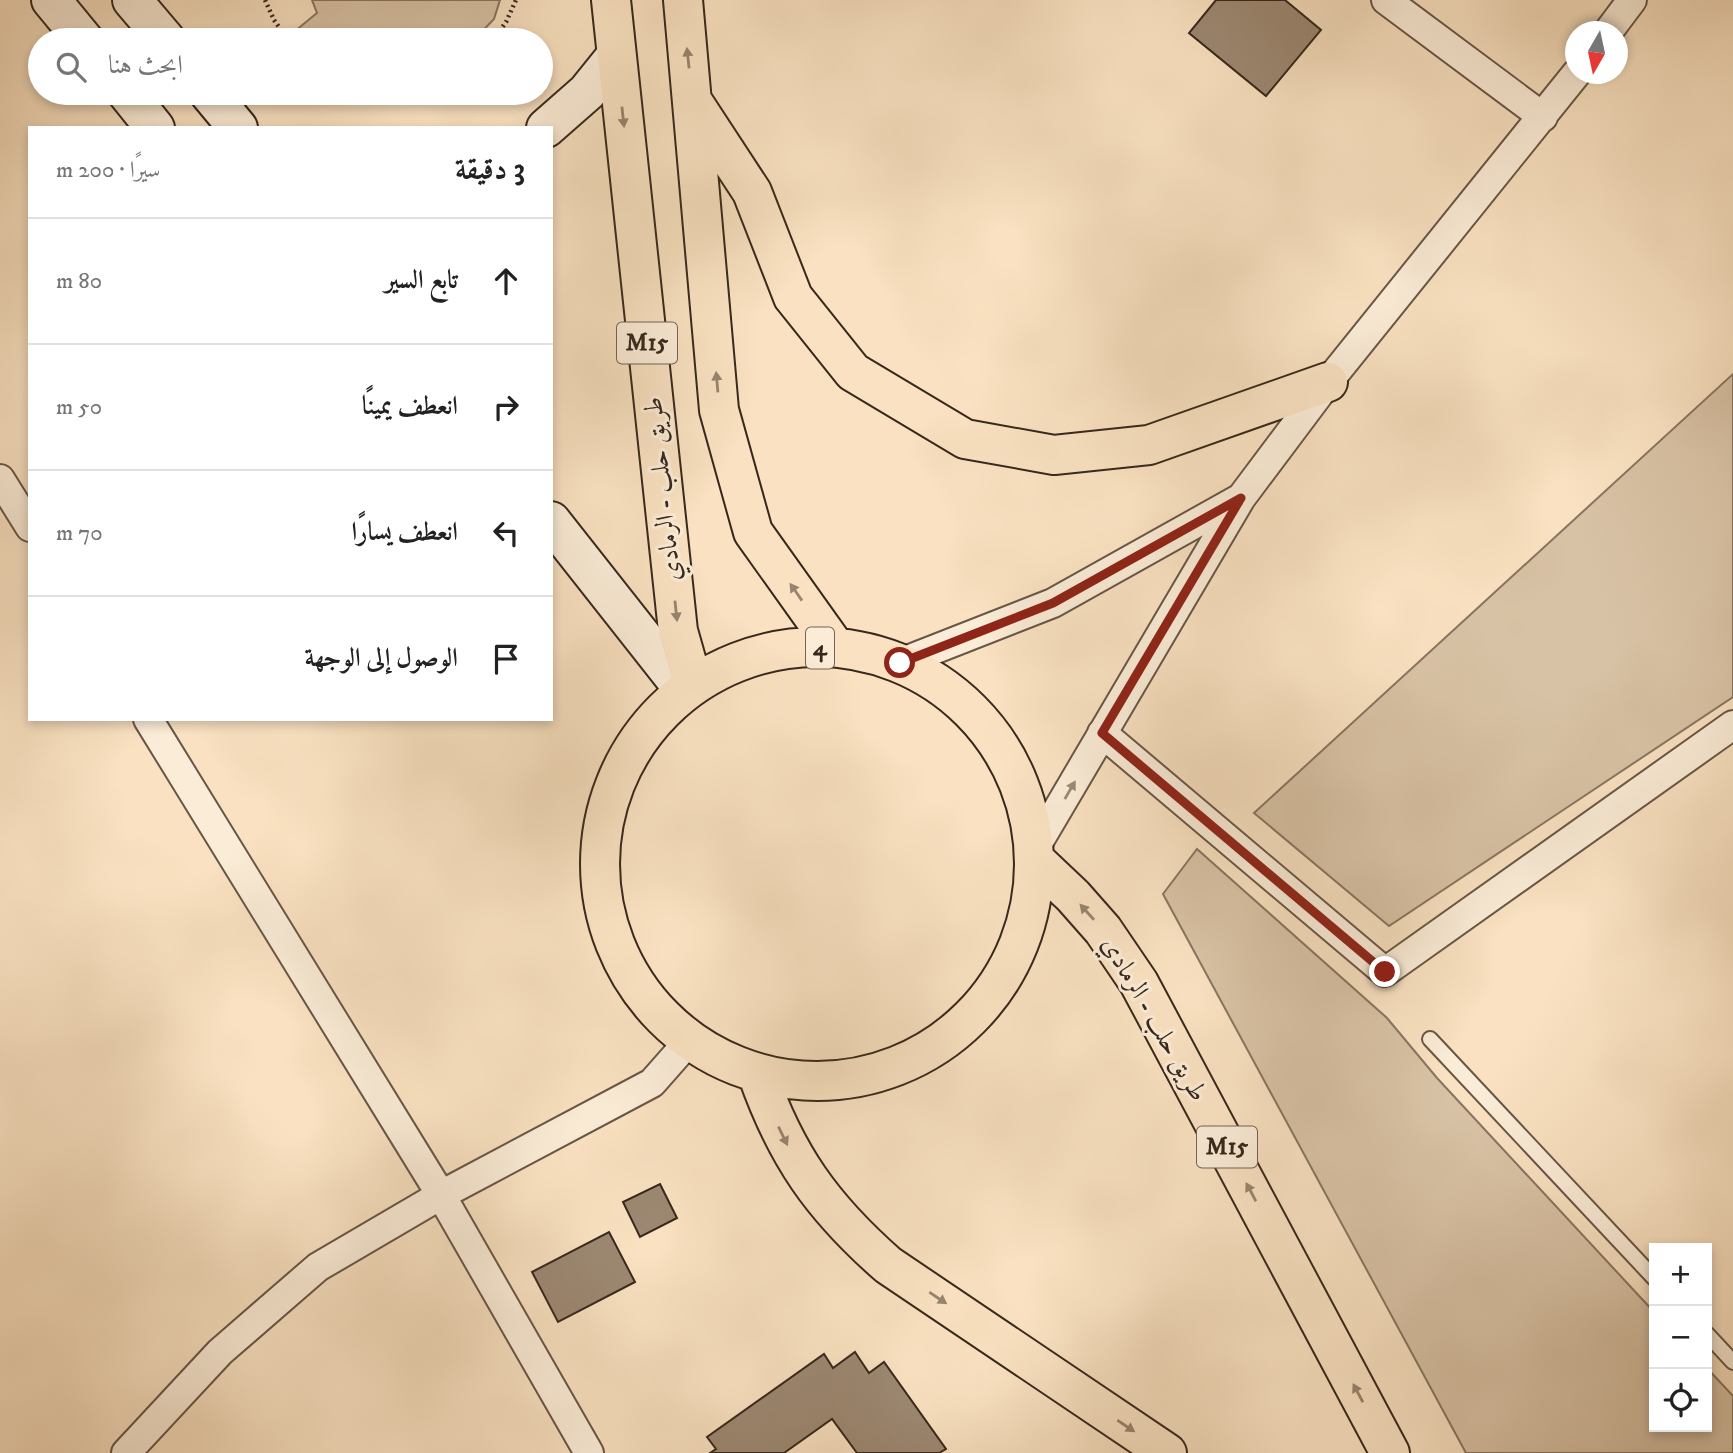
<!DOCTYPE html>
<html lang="ar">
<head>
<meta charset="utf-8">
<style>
  :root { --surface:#fff; --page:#f2f2f2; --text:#222; --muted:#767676; --line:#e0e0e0 }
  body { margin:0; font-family:"IM FELL DW Pica",Amiri,serif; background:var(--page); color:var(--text); direction:rtl }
  .controls { position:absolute; right:21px; bottom:21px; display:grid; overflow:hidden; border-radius:0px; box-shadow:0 4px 10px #0003 }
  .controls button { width:63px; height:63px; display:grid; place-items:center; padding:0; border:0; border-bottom:2px solid var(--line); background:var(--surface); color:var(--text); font:35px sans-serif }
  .compass { position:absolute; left:1565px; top:21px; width:63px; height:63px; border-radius:50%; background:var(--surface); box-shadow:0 4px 10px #0003; rotate:189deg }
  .stop { position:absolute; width:21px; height:21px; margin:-16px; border:5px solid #8f2418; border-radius:50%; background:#fff }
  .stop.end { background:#8f2418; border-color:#fff; box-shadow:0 2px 7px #0008 }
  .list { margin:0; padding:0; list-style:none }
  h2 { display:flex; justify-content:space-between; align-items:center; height:91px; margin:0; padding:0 28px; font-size:30px }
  h2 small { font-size:23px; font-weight:400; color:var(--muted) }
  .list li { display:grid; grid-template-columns:46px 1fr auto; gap:21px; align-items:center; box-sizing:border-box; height:126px; padding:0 28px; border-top:2px solid var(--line) }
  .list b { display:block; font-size:26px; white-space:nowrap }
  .list em { font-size:23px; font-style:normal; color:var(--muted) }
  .icon { flex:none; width:38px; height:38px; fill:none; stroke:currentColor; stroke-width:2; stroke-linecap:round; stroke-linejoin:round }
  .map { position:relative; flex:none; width:1733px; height:1453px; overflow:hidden; direction:ltr }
  .search { position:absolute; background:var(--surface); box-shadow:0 4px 10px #0003; left:28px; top:28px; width:525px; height:77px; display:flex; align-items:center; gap:18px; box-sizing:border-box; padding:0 24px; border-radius:38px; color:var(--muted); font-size:26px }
  .panel { position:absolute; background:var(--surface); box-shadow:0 4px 10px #0003; left:28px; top:126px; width:525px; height:595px; border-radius:0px; direction:rtl }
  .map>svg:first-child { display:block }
  .green { fill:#d8c2a5; stroke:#887561; stroke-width:2 }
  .building { fill:#9c8872; stroke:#37281d; stroke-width:2 }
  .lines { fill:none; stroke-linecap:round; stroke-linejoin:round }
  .service-casing { stroke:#685646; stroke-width:18 }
  .minor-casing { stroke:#685646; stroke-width:32 }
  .secondary-casing { stroke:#37281d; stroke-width:42 }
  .trunk-casing { stroke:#37281d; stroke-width:42 }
  .path { stroke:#37281d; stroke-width:4.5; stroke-dasharray:2 3.5; stroke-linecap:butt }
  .service { stroke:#fbecd7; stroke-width:14 }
  .minor { stroke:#fbecd7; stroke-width:28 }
  .secondary { stroke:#fbecd7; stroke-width:38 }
  .trunk { stroke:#f9e1c1; stroke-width:38 }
  .oneway { fill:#98846f }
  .oneway2 { fill:#998a7a }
  .route { stroke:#8f2418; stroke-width:9 }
  .labels { text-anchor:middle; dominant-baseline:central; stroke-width:6; stroke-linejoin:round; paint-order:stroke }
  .shield { fill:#fbecd7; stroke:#726355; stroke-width:2 }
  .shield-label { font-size:24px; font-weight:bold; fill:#37281d }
  .street-label { font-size:26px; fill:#37281d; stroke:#fbecd7 }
</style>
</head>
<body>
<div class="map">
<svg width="1733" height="1453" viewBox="0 0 1733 1453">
  <rect width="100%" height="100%" fill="#f9e1c1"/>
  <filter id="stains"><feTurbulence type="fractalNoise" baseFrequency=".00286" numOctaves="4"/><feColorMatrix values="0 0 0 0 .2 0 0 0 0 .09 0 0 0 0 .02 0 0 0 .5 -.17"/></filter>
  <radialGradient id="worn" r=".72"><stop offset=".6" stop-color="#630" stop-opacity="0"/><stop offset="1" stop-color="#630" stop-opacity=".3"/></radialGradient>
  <path class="green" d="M312 0H500L494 19 474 40H303L295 31 317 13Z
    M1733 374V697L1389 926 1254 813Z
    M1197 849 1387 1018 1437 1078 1654 1312V1427H1707V1368L1733 1396V1453H1466L1163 894Z"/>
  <path class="building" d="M1216 0H1285L1321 30 1266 96 1189 33Z
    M660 1184 677 1218 640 1237 623 1202Z
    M609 1232 635 1282 558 1322 532 1272Z
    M855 1352 869 1373 884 1362 946 1449 939 1453H857L832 1419 784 1453H710L716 1449 707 1437 824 1354 833 1368Z"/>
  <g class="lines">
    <g class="service-casing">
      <path id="service" d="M1430 1039 1654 1278
        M1707 1334 1733 1362"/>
    </g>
    <g class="minor-casing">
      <path id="minor" d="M1386 0 1543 117
        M1608 32 1632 0
        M0 479 30 527
        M900 663 1053 603 1239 499
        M148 719 441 1195 589 1453
        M1102 733 1385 972 1733 725
        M1035 848 1241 498 1328 382 1576 74
        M126 1453 220 1352 318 1267 441 1195 652 1083 689 1041"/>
    </g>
    <g class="secondary-casing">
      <path id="secondary" d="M51 0 84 40
        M132 0 166 40
        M127 93 155 128
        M209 93 238 128
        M546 128 587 92 616 56
        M551 521 685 691"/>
    </g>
    <g class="trunk-casing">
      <path id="trunk" d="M611 0 678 631 693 684
        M683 0 719 410 753 532 835 647
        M693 102 752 192 793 297 853 372 965 439 1054 455 1149 445 1328 382
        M600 864a217 217 0 1 1 434 0a217 217 0 1 1-434 0Z
        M1036 861 1073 896 1103 930 1139 983 1390 1453
        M757 1073C786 1156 822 1207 888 1265L1167 1453"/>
    </g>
    <path class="path" d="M265 0 274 20 288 40
      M493 40 506 22 516 0"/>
    <use href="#service" class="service"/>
    <use href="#minor" class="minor"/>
    <use href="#secondary" class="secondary"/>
    <use href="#trunk" class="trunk"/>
  </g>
  <defs><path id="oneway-solid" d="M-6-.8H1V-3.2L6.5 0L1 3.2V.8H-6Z" transform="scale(1.75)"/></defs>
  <g class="oneway">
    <use href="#oneway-solid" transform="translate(688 58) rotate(-96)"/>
    <use href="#oneway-solid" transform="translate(623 117) rotate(84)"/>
    <use href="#oneway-solid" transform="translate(717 382) rotate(-95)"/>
    <use href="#oneway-solid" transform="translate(796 592) rotate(-125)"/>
    <use href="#oneway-solid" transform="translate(676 611) rotate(84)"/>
    <use href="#oneway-solid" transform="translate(1087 912) rotate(-132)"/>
    <use href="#oneway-solid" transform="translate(783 1136) rotate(64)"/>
    <use href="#oneway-solid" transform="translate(1251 1192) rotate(-118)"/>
    <use href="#oneway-solid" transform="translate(938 1298) rotate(34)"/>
    <use href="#oneway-solid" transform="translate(1358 1393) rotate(-118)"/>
    <use href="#oneway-solid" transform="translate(1126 1426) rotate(34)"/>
  </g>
  <use class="oneway2" href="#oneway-solid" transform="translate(1070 790) rotate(-60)"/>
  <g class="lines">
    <path class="route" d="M900 663 1053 603 1241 498 1102 733 1385 972"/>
  </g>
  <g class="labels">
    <g class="shield">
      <rect x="617" y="322.5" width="60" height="41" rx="5"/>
      <rect x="806" y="627.5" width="28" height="41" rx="5"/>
      <rect x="1197" y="1126.5" width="60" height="41" rx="5"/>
    </g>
    <g class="shield-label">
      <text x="647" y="343">M15</text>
      <text x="820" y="648">4</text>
      <text x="1227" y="1147">M15</text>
    </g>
    <g class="street-label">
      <text transform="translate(663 489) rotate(-96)">طريق حلب - الرمادي</text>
      <text transform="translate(1154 1019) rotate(60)">طريق حلب - الرمادي</text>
    </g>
  </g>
  <rect width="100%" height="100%" filter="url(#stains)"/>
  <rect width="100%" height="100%" fill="url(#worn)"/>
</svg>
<div class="controls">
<button>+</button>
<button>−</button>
<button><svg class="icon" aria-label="locate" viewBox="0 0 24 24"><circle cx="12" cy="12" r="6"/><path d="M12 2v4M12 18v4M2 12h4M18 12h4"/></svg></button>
</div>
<svg class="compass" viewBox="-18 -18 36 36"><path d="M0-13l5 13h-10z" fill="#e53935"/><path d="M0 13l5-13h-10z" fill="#767676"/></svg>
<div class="stop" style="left:900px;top:663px"></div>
<div class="stop end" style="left:1385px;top:972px"></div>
<div class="search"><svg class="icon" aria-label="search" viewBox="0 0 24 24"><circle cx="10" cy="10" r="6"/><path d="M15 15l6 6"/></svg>ابحث هنا</div>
<section class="panel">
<h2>3 دقيقة<small>سيرًا · 200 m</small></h2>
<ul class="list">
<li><svg class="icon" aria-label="ahead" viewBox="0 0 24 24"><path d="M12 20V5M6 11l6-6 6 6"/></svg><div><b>تابع السير</b></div><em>80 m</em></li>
<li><svg class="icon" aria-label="right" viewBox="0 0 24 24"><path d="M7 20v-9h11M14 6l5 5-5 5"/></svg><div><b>انعطف يمينًا</b></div><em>50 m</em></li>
<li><svg class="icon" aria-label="left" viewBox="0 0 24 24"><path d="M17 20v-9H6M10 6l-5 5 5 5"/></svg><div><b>انعطف يسارًا</b></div><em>70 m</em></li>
<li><svg class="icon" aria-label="arrive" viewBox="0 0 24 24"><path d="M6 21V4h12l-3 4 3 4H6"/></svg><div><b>الوصول إلى الوجهة</b></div></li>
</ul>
</section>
</div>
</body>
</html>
